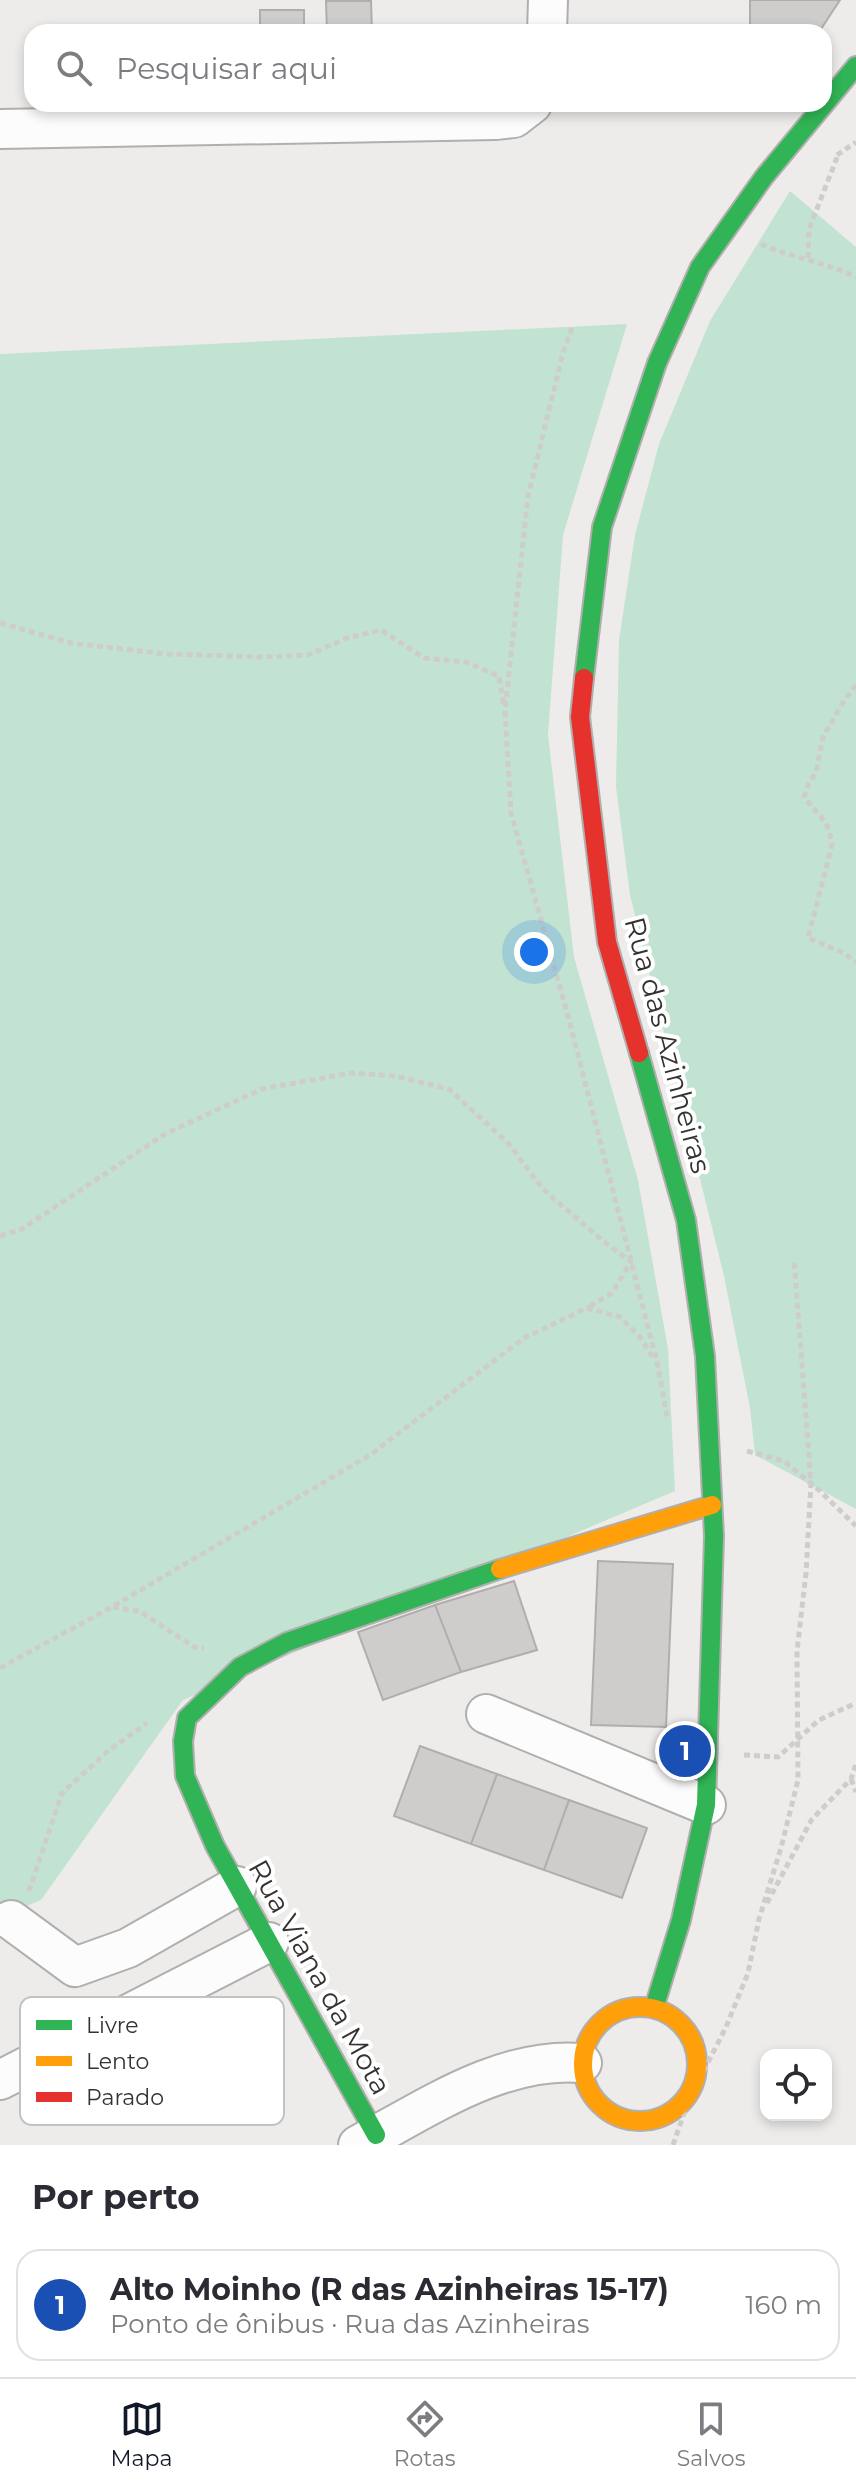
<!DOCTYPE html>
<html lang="pt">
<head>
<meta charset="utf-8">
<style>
  :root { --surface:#fff; --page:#f7f7f7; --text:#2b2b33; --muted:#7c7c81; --line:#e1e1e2; --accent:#111827 }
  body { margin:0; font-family:Montserrat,sans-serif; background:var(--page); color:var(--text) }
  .controls { position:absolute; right:24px; bottom:24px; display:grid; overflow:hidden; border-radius:16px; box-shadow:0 4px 12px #0003 }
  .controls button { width:72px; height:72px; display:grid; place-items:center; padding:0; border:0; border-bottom:2px solid var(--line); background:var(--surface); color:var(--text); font:40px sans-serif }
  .you { position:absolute; left:534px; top:952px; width:28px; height:28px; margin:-20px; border:6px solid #fff; border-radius:50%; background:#1a73e8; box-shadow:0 0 0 12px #1a73e833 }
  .badge { display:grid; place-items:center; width:52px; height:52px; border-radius:50%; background:var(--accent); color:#fff; font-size:26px; font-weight:700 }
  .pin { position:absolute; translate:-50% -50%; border:4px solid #fff; box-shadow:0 2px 8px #0006 }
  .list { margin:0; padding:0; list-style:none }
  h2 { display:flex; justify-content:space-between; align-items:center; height:104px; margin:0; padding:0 32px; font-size:34px }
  h2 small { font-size:26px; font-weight:400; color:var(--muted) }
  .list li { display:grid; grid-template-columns:52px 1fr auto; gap:24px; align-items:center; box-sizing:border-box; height:112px; margin:0 16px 16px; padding:0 16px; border:2px solid var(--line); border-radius:24px }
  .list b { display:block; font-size:30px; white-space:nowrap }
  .list p { margin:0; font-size:26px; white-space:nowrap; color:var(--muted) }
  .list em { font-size:26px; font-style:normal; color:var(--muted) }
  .icon { flex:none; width:44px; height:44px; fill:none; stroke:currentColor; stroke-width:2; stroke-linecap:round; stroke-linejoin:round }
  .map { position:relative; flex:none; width:856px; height:2145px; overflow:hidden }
  .search { position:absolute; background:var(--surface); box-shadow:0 4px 12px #0003; left:24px; right:24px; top:24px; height:88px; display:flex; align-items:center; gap:20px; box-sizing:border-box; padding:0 28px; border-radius:24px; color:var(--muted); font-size:30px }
  .sheet { height:232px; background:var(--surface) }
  nav { display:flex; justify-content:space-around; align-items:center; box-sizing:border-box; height:112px; border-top:2px solid var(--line); background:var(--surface); font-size:22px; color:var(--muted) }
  nav a { display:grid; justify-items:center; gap:4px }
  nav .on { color:var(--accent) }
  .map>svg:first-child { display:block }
  .green { fill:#c2e3d2 }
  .building { fill:#cfcdcb; stroke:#b0aead; stroke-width:2 }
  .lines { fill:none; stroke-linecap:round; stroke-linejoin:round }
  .street-casing { stroke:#b1afae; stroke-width:42 }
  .fast-casing { stroke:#b1afae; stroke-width:22 }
  .slow-casing { stroke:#b1afae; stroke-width:22 }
  .jam-casing { stroke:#b1afae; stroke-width:22 }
  .path { stroke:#cecdcc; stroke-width:5; stroke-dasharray:6 4; stroke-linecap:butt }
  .street { stroke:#fcfcfc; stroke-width:38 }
  .fast { stroke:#30b455; stroke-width:18 }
  .slow { stroke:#ff9f0a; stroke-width:18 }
  .jam { stroke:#e5322d; stroke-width:18 }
  .labels { text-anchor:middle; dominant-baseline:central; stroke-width:8; stroke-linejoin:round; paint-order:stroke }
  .street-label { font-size:28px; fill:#353332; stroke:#fff }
  .key { fill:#fff; stroke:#c2c2c2; stroke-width:2 }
  .key-label { font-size:22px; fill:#353332 }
</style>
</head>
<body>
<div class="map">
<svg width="856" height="2145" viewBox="0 0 856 2145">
  <rect width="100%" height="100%" fill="#eeecea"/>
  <path class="green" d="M790 191 856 247V1509L755 1455 750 1408 724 1276 630 895 616 787 619 640 635 535 659 444 710 321Z
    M627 324 563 535 548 735 574 957 638 1180 668 1349 675 1491 183 1700 41 1900 0 1917V354Z"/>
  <path class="building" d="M750 0H840L819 32H750Z
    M326 1H371L372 32H327Z
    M260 10H304V32H260Z
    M598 1561 673 1564 666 1727 591 1725Z
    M514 1581 537 1650 461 1672 435 1605Z
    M435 1605 461 1672 383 1700 358 1632Z
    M420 1746 497 1774 471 1844 394 1816Z
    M497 1774 569 1800 544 1870 471 1844Z
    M569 1800 647 1828 622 1898 544 1870Z"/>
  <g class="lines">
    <g class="street-casing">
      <path id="street" d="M547 32 548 0
        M0 129 496 120 514 118 532 104
        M486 1714 706 1805
        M11 1920 75 1967 128 1948 237 1886
        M0 2080 269 1942
        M358 2145C426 2109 502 2056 582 2063"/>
    </g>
    <g class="fast-casing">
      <path id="fast" d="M584 678 602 527 657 363 700 267 764 177 856 66
        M639 1053 686 1220 705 1356 714 1536 706 1805 681 1920 654 2008
        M376 2135 215 1846 185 1776 183 1741 187 1718 240 1667 287 1642 500 1569"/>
    </g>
    <g class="slow-casing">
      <path id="slow" d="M500 1569 712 1505
        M583 2064a57 57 0 1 1 114 0a57 57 0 1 1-114 0Z"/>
    </g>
    <g class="jam-casing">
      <path id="jam" d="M584 678 580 717 607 942 639 1053"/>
    </g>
    <path class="path" d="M837 155 856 142
      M761 244C792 258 825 262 856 277
      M808 258 809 229 838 155
      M572 328 563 353 528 496 505 711 511 813 568 1016 657 1362 667 1416
      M0 623 71 643 165 654 263 657 308 655 347 638 381 630 424 658 466 662 499 676 504 705
      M856 685 842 704 823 737 816 772 808 785 804 797C819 817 829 819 832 845L808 938 844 953 856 962
      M0 1236 22 1229 165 1134 262 1089 351 1073 395 1076 449 1089 509 1144 543 1189 603 1241 631 1262 612 1293 587 1308
      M747 1451 784 1461 820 1491 856 1526
      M113 1607 139 1611 194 1647 204 1648
      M0 1668 112 1607 370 1455 524 1338 587 1308 620 1317 639 1336 654 1359
      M744 1755 778 1757 819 1720 856 1703
      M851 1779 856 1792
      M29 1891 62 1793 108 1751 147 1723
      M767 1903 812 1819 851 1779 856 1764
      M673 2145 688 2102 726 2027 748 1973 759 1919 781 1848 798 1780 797 1651 806 1573 811 1483 794 1259"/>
    <use href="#street" class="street"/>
    <use href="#fast" class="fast"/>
    <use href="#slow" class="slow"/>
    <use href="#jam" class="jam"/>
  </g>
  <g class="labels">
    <g class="street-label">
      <text transform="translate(668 1045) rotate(75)">Rua das Azinheiras</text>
      <text transform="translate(320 1977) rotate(61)">Rua Viana da Mota</text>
    </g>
  </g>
  <rect x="20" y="1997" width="264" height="128" rx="12" class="key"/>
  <rect x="36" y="2020" width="36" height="10" fill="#30b455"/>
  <rect x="36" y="2056" width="36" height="10" fill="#ff9f0a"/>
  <rect x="36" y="2092" width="36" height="10" fill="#e5322d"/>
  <g class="key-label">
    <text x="86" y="2033">Livre</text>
    <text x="86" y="2069">Lento</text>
    <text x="86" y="2105">Parado</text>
  </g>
</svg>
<div class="controls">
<button><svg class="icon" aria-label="locate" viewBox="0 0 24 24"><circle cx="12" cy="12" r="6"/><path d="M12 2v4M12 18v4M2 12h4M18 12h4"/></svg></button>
</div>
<div class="you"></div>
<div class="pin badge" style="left:685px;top:1751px;background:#1a4fb4">1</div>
<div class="search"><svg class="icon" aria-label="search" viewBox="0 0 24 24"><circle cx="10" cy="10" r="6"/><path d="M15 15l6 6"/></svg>Pesquisar aqui</div>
</div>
<section class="sheet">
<h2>Por perto<small></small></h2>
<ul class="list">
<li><span class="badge" style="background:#1a4fb4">1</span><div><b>Alto Moinho (R das Azinheiras 15-17)</b><p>Ponto de ônibus · Rua das Azinheiras</p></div><em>160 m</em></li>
</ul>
</section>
<nav>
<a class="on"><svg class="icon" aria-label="map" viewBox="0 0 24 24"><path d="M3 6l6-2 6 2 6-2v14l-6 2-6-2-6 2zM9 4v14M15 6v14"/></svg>Mapa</a>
<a><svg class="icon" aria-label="directions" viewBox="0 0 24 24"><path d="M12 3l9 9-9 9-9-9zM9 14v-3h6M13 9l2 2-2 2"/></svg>Rotas</a>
<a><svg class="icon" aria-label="saved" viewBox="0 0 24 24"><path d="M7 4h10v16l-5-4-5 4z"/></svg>Salvos</a>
</nav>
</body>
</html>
